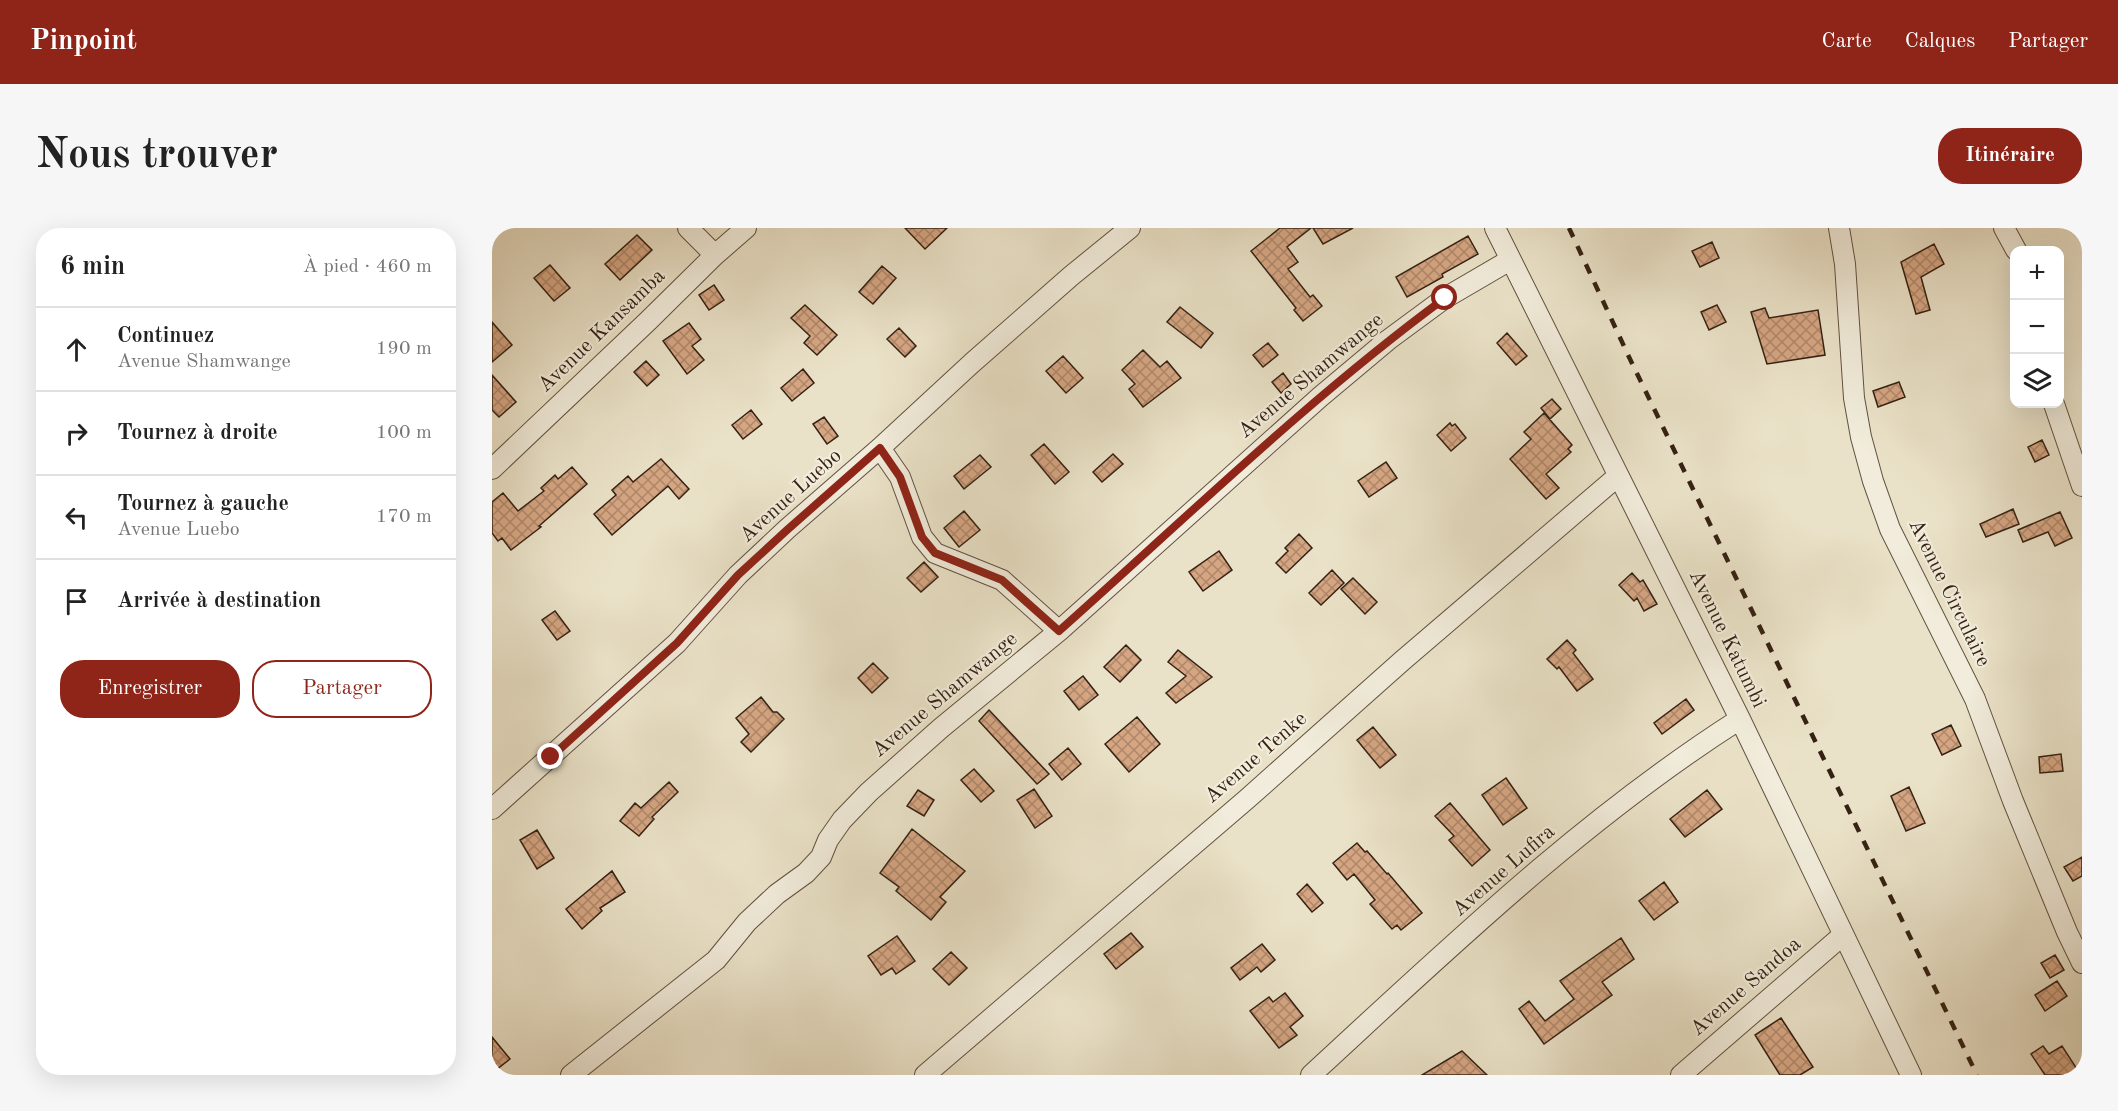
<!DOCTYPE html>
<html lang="fr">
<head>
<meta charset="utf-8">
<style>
  :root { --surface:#fff; --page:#f6f6f6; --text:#222; --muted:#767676; --line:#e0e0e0; --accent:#8f2418 }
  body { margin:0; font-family:"Old Standard TT",serif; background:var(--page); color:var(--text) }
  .controls { position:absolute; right:18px; top:18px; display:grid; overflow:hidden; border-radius:12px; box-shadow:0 6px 24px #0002 }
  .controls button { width:54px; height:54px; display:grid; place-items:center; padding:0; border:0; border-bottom:2px solid var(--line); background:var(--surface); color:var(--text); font:30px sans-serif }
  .stop { position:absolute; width:18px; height:18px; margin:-14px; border:4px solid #8f2418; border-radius:50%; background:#fff }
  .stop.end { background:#8f2418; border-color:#fff; box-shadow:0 2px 6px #0008 }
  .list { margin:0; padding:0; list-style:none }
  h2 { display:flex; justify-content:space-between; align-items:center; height:78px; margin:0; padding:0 24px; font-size:26px }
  h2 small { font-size:20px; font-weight:400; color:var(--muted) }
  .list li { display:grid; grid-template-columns:39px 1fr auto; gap:18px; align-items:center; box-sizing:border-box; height:84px; padding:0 24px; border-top:2px solid var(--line) }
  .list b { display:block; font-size:22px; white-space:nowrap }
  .list p { margin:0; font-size:20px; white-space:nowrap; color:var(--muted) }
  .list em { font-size:20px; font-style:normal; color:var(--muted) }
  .actions { display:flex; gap:12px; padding:18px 24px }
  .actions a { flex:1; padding:14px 0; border:2px solid var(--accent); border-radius:24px; text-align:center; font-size:21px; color:var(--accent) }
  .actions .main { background:var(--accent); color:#fff }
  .icon { flex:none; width:33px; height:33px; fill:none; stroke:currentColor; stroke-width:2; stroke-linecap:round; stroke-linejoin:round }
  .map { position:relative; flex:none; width:1590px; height:847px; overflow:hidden; border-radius:24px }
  header { display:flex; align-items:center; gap:36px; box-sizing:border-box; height:84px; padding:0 30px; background:var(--accent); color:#fff }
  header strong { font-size:28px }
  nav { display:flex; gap:33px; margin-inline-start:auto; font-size:21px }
  .intro { display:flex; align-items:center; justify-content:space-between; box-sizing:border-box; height:144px; padding:0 36px }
  h1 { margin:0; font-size:42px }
  .button { padding:15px 27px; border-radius:24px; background:var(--accent); color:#fff; font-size:21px; font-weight:700 }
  main { display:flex; gap:36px; padding:0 36px }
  aside { flex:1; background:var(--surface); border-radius:24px; box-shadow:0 6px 24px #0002 }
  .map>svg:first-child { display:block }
  .building { fill:url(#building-cross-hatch); stroke:#352113; stroke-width:1.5 }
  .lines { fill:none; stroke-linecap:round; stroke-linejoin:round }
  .street-casing { stroke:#625140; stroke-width:22 }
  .street { stroke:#f1ecdb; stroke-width:20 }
  .rail { stroke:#352113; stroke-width:4.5; stroke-dasharray:10 10; stroke-linecap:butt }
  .route { stroke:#8f2418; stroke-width:8 }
  .labels { text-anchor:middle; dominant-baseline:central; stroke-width:4.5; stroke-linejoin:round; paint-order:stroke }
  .street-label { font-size:21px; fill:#352113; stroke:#f1ecdb }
</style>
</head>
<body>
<header>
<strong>Pinpoint</strong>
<nav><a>Carte</a><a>Calques</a><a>Partager</a></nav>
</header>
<div class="intro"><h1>Nous trouver</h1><a class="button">Itinéraire</a></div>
<main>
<aside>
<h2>6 min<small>À pied · 460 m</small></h2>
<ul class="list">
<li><svg class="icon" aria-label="ahead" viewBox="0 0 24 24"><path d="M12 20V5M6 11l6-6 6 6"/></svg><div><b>Continuez</b><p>Avenue Shamwange</p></div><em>190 m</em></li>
<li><svg class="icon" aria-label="right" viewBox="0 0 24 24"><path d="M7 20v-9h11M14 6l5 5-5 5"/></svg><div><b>Tournez à droite</b></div><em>100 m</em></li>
<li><svg class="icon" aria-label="left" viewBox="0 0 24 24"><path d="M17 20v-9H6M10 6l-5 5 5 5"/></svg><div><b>Tournez à gauche</b><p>Avenue Luebo</p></div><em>170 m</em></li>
<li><svg class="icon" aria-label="arrive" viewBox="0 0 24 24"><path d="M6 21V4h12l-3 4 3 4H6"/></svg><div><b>Arrivée à destination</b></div></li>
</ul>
<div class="actions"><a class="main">Enregistrer</a><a>Partager</a></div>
</aside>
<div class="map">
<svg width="1590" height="847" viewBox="0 0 1590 847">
  <defs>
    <pattern id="building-cross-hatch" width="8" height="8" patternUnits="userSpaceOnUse" patternTransform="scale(1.5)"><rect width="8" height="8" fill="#d6a683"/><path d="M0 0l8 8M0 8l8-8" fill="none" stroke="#ae876a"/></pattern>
  </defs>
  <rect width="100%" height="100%" fill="#eae2c8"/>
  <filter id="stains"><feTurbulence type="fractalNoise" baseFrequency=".00333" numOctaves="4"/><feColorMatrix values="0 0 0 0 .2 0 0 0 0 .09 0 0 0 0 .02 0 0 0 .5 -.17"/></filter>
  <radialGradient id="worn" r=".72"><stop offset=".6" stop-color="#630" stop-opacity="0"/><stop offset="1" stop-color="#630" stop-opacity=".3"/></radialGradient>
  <path class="building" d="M413 0H455L433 21Z
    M788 0H819L795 19 806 34 796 41 818 69 821 67 830 78 811 93 802 82 804 80 759 23Z
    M821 0H861L831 16Z
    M145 7 160 22 128 52 113 36Z
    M976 8 986 26 950 46 951 49 915 69 904 49Z
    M1220 14 1227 30 1208 39 1200 23Z
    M1442 16 1452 36 1429 49 1438 82 1424 86 1409 34Z
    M58 37 78 60 62 73 42 50Z
    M390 38 404 50 381 76 367 64Z
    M222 57 232 72 217 82 207 67Z
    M313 77 345 107 325 127 312 115 318 108 299 90Z
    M1225 77 1234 94 1217 102 1209 84Z
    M688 79 721 105 709 120 675 94Z
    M1273 80 1277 90 1326 82 1333 127 1275 136 1259 84Z
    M0 94 20 117 0 134Z
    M197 95 209 111 200 118 212 132 195 146 171 113Z
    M407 100 424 118 413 129 395 111Z
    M1015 105 1035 128 1024 137 1005 115Z
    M776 115 786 127 771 139 761 127Z
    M651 122 668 139 675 133 689 150 651 179 637 161 643 156 630 142Z
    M571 128 591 150 574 165 554 143Z
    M154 133 167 147 155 158 142 144Z
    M311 141 322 155 300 173 289 160Z
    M791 145 799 156 789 165 780 154Z
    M0 147 24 174 7 189 0 182Z
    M1407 154 1413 169 1386 179 1381 163Z
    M1060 171 1069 181 1058 191 1049 180Z
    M259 182 270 196 251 211 240 197Z
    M1052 185 1080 217 1076 221 1079 224 1054 246 1067 260 1054 271 1018 231 1039 211 1032 204Z
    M332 189 346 208 335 216 321 196Z
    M958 195 960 198 963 196 974 210 959 223 945 207Z
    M1550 212 1557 227 1543 234 1536 219Z
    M552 216 577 244 563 256 539 227Z
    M621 226 631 236 610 254 601 244Z
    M488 227 499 239 472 261 462 248Z
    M169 231 197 261 187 271 176 258 120 307 102 286 124 267 120 262 136 248 141 254Z
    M894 234 905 250 877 269 866 253Z
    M80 239 95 256 47 298 49 299 19 322 10 310 6 313 0 305V274L11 265 26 283 52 263 49 260 63 247 66 251Z
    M1521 281 1527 296 1494 309 1488 296Z
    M472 283 488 302 467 319 452 300Z
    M1568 284 1580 310 1563 318 1556 304 1531 314 1526 302Z
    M807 306 820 320 794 345 784 335 796 323 793 320Z
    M727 323 740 342 711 363 697 344Z
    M432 334 446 349 429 364 415 350Z
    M840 342 852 355 829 377 817 365Z
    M1140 345 1148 354 1151 352 1165 376 1152 383 1145 370 1142 373 1127 357Z
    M861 350 885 374 873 386 849 361Z
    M63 383 78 403 65 412 50 392Z
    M1075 412 1084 422 1081 425 1101 451 1085 463 1067 439 1065 441 1055 431Z
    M634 417 649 432 628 454 612 439Z
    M686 422 720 449 684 475 674 465 694 448 676 434Z
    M381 435 396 450 380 465 366 450Z
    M591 448 606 467 587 482 572 463Z
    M269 469 281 484H285L292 491 259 524 249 514 257 506 244 490Z
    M1194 471 1202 482 1170 506 1162 495Z
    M497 482 557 546 545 556 487 493Z
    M645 489 668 516 637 544 613 516Z
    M1459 497 1469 518 1450 527 1440 506Z
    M881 499 904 527 888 540 865 512Z
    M576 520 589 536 570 552 557 536Z
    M1569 526 1571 543 1548 545 1547 529Z
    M482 541 502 563 489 574 469 552Z
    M1014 550 1035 580 1011 597 990 567Z
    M177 554 186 564 160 589 162 591 147 608 128 593 143 575 149 580Z
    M1417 559 1433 595 1414 603 1399 568Z
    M542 561 560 588 543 600 525 572Z
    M426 562 442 572 432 588 415 578Z
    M1215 562 1230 581 1193 609 1178 591Z
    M958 575 998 622 980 638 957 612 962 608 943 588Z
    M420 601 473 643 448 669 454 674 439 692 404 663 407 659 388 645Z
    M45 602 62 630 45 641 28 612Z
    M865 615 873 624 875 623 895 646 896 645 930 685 909 702 905 697 900 701 878 676 883 672 862 646 855 652 841 635Z
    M1590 629V648L1581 653 1572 639Z
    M120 643 133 664 108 680 110 683 90 701 74 681Z
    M1172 654 1186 674 1162 692 1147 673Z
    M815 656 831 675 820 684 805 666Z
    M639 705 651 719 624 741 612 726Z
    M405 708 423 733 404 746 400 740 389 747 376 728Z
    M1129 710 1142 731 1110 754 1120 767 1052 816 1027 781 1037 773 1053 793 1082 771 1068 753Z
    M770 716 783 732 769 744 765 739 748 752 739 740Z
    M459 724 475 740 457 757 441 741Z
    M1563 727 1572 742 1558 750 1549 735Z
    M1565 753 1575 768 1553 783 1543 767Z
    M793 765 811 788 798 799 805 807 787 820 758 783 777 769 781 774Z
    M1289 790 1321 839 1308 847H1288L1263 807Z
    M0 809 18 831 0 845Z
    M1551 818 1557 826 1570 818 1585 841 1576 847H1553L1539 826Z
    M970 823 995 847H930Z"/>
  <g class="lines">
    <g class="street-casing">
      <path id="street" d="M196 0 223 27
        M1003 0 1248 491 1419 847
        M1347 0 1353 36 1362 170 1369 209 1381 253 1398 301 1483 471 1521 573 1575 704 1590 735
        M1512 0 1524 22
        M1562 176 1590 258
        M388 220 408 249 430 309 443 325 510 352 567 403
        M0 241 156 93 223 27 254 0
        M0 581 185 415 246 347 295 301 388 220 480 135 579 48 638 0
        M79 847 224 732 255 694 285 666 314 645 329 629 336 612 350 592 377 564 449 500 567 403 828 169 896 112 953 70 1018 32
        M433 847 755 571 910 433 1126 248
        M819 847C956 721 1091 591 1248 491
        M1189 847 1351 707"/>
    </g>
    <use href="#street" class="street"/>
    <path class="rail" d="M1077 0 1137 129 1485 847"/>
  </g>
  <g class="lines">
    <path class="route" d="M59 529 185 415 246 347 295 302 388 220 408 249 430 309 443 325 510 352 567 403C694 290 816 171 953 70"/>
  </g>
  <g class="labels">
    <g class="street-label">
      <text transform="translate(110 103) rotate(-44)">Avenue Kansamba</text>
      <text transform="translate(819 148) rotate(-40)">Avenue Shamwange</text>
      <text transform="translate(299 268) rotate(-42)">Avenue Luebo</text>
      <text transform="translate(1457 365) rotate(64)">Avenue Circulaire</text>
      <text transform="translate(1235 411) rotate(64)">Avenue Katumbi</text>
      <text transform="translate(453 467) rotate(-40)">Avenue Shamwange</text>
      <text transform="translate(764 530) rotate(-41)">Avenue Tenke</text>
      <text transform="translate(1012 643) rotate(-41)">Avenue Lufira</text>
      <text transform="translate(1254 759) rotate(-41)">Avenue Sandoa</text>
    </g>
  </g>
  <rect width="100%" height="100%" filter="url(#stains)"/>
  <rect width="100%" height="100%" fill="url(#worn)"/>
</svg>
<div class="controls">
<button>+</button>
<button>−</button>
<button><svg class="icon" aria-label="layers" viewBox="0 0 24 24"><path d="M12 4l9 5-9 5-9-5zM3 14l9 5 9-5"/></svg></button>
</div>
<div class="stop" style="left:953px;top:70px"></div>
<div class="stop end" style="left:59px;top:529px"></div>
</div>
</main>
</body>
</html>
